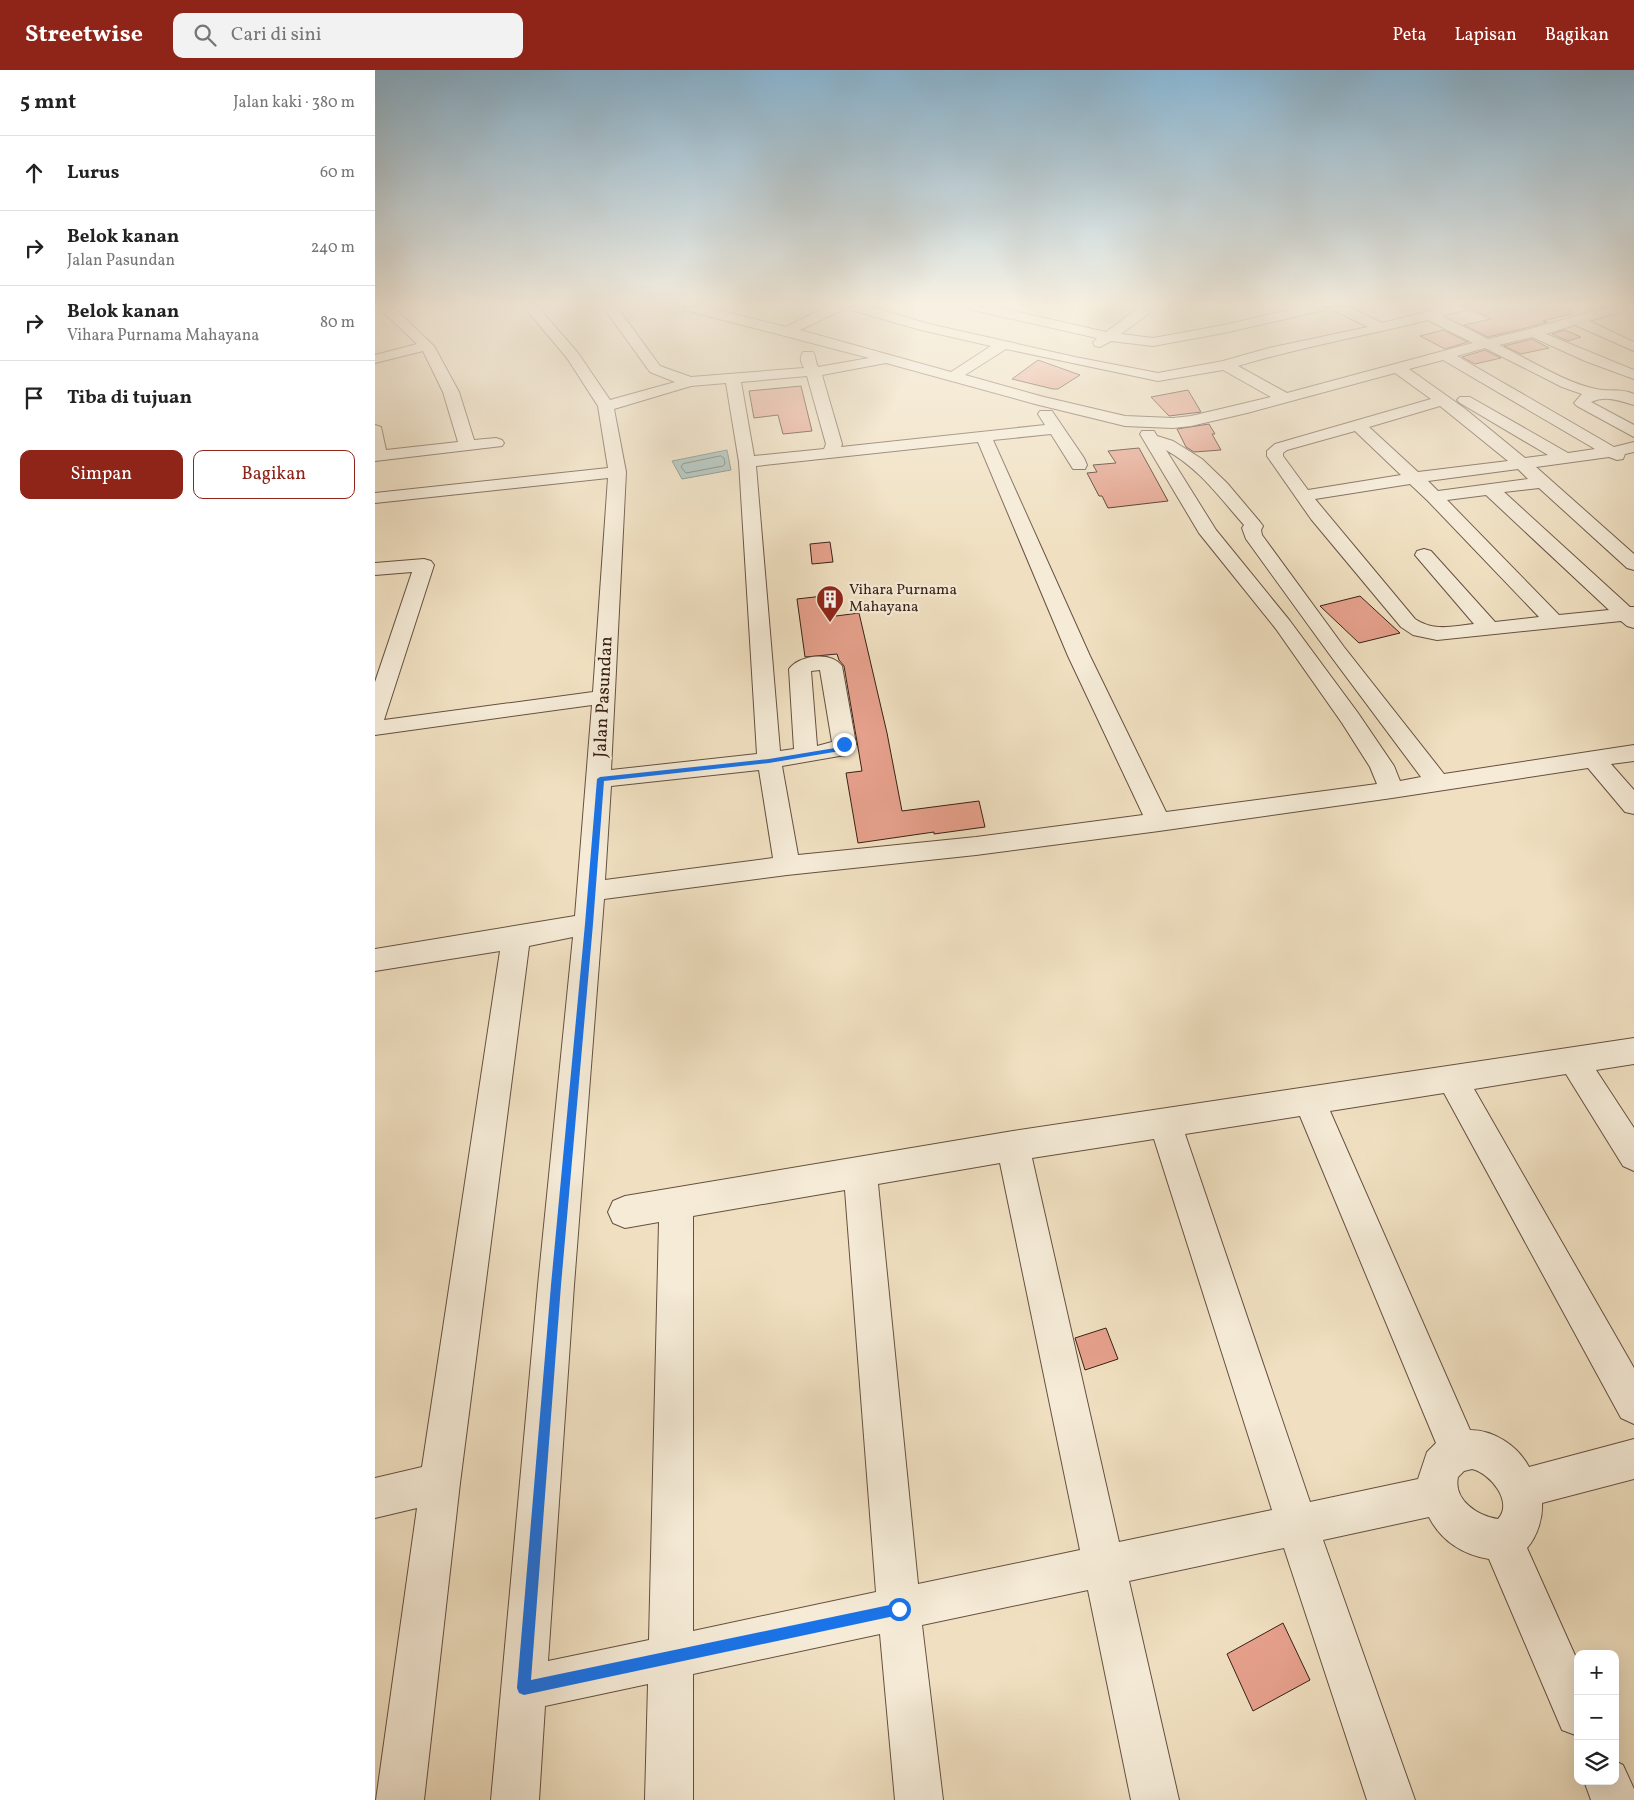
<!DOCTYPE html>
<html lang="id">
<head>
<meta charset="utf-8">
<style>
  :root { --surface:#fff; --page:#f2f2f2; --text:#222; --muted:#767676; --line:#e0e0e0; --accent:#8f2418 }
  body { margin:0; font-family:Vollkorn,serif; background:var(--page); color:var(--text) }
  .controls { position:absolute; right:15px; bottom:15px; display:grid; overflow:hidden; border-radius:10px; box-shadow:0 5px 20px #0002 }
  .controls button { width:45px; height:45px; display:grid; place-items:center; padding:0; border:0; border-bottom:1px solid var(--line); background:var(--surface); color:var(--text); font:25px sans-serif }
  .stop { position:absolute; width:15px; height:15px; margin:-11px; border:4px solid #1a73e8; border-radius:50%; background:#fff }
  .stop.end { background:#1a73e8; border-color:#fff; box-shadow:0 1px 5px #0008 }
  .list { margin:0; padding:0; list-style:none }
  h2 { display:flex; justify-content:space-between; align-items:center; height:65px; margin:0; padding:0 20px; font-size:21px }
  h2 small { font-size:16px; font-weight:400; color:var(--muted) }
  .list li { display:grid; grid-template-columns:32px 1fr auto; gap:15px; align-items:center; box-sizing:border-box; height:75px; padding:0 20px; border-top:1px solid var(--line) }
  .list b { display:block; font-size:19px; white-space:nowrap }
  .list p { margin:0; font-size:16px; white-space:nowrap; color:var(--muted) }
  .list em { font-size:16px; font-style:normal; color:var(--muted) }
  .actions { display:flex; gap:10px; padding:15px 20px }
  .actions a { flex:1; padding:11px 0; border:1px solid var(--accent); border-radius:10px; text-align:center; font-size:18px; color:var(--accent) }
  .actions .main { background:var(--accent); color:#fff }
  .icon { flex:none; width:28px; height:28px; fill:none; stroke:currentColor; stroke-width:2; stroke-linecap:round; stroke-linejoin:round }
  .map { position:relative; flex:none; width:1259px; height:1730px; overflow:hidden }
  header { display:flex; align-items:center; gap:30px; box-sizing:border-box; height:70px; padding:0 25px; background:var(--accent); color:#fff }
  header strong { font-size:24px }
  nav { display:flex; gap:28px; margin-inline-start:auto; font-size:18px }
  .search { width:350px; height:45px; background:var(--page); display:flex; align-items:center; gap:12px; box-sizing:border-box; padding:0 18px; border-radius:10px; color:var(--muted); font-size:19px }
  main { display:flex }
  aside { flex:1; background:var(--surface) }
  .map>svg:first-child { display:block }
  .water { fill:#9bbcb9; stroke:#737e78 }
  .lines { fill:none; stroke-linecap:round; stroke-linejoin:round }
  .shore { stroke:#6a6e68; stroke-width:1 }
  .building { fill:#e7a18d; stroke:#382016 }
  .minor-casing { stroke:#665041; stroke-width:2 }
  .minor { fill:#f5ebd7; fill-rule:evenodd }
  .route { fill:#1a73e8 }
  .labels { text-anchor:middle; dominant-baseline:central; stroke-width:4.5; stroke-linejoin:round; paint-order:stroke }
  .far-poi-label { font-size:15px; fill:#382016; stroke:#f5ebd7; text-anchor:start }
  .street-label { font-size:18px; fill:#382016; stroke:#f5ebd7 }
</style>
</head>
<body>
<header>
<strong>Streetwise</strong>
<div class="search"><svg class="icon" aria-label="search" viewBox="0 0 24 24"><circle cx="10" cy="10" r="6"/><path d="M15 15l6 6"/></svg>Cari di sini</div>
<nav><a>Peta</a><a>Lapisan</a><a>Bagikan</a></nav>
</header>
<main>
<aside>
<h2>5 mnt<small>Jalan kaki · 380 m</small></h2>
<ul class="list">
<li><svg class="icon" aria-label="ahead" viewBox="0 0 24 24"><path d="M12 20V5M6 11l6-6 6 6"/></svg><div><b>Lurus</b></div><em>60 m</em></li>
<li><svg class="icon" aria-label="right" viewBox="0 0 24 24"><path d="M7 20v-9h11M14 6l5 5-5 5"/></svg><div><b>Belok kanan</b><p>Jalan Pasundan</p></div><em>240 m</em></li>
<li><svg class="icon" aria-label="right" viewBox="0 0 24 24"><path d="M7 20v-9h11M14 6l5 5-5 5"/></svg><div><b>Belok kanan</b><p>Vihara Purnama Mahayana</p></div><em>80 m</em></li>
<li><svg class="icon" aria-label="arrive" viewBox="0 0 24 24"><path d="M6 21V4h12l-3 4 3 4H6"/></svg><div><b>Tiba di tujuan</b></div></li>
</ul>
<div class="actions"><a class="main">Simpan</a><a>Bagikan</a></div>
</aside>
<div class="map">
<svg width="1259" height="1730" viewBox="0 0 1259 1730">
  <rect width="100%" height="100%" fill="#f0e0c1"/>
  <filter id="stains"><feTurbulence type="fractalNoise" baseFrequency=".004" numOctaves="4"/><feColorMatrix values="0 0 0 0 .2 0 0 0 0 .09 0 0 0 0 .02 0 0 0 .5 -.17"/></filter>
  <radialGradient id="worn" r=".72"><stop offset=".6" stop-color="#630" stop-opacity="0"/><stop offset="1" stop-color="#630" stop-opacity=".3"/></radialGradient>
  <path class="water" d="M352 380 356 400 307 409 297 391Z"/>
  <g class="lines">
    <path class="shore" d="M346 386 349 388 350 394 348 396 311 403 306 397 308 394Z"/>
  </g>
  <path class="building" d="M1095 237H1195L1196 244 1168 251 1172 252 1155 257 1113 267 1089 255 1116 249 1094 239Z
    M1068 260 1093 272 1070 279 1045 266Z
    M1190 260 1206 267 1193 271 1177 264Z
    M1157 269 1174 278 1146 284 1129 276Z
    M1110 280 1126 288 1100 294 1087 287Z
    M663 290 705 305 683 319H678L637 309Z
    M426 316 437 361 408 364 403 345 379 348 374 321Z
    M813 320 826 342 794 346 776 327Z
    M834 354 840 364H837L846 380 819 382 811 377 802 359Z
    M764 378 793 431 733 438 727 426H724L712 403 722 402 718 395 741 393 733 381Z
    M455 472 458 492 437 494 435 474Z
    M457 525 461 546 484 543 512 663 527 741 604 731 610 757 559 764V762L483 773 471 703 487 701 469 596 464 590 462 584 430 587 422 529Z
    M985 526 1025 563 984 573 945 536Z
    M731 1258 743 1289 710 1300 700 1268Z
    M908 1553 935 1610 878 1641 852 1584Z"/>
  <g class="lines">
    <g class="minor-casing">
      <path id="minor" d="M3 237H18L59 276 84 322 99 370 121 368 127 370 129 373 127 376 0 391V355L6 357 11 380 83 372 68 322 48 281 0 293V285L42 274Z
        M149 237H163L203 283 235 330 300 312 275 302 228 237H242L285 296 316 307 429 298C426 292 424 288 428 282H438C441 286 440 292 443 297L494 288 310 240 308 237H331L411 257 451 237H469L467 240 425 260 576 302 616 276 546 260 476 240 474 237H496L554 254 700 287 783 303 848 291 894 278 993 257 958 240 956 237H974L1007 253 1070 237H1093L1091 240 1067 246 1113 269 1155 259 1233 237H1255L1253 240 1214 251 1259 272V281L1200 255 1171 264 1259 300V309L1210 291 1157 267 1124 275C1153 289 1191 313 1221 319 1234 322 1246 318 1259 324V335C1244 331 1231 325 1216 332L1259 355V367L1202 336 1199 333 1207 324 1187 317 1110 278 1082 286 1239 377 1259 372V382L1250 384 1248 389 1242 390 1234 387 1161 397 1259 484V500L1252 498 1164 418 1129 422 1255 537H1259V558L1252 556 1246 551 1062 570 1038 565 1026 557 936 449 892 386V381L900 374 1056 329 1020 303 872 343 816 356 798 358 750 356 660 334 511 293 447 305 467 374 466 377 670 355 663 344 665 341H677L709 388 712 395 710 399H698L676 364 618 370 715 586 791 742 1002 714 995 697 967 653 901 559 824 463 765 364 767 361H779L782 366 798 371 827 389 852 413 885 452 888 456 886 460 887 465 969 577 1069 704 1259 675V691L1236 694 1259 720V744L1250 742 1213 698 1017 728 784 761 601 785 412 805 229 829 199 1215 173 1591 274 1570 284 1152 250 1158 238 1153 233 1142 238 1131 250 1126 638 1061 1259 968V994L1221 1000 1259 1058V1101L1248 1096 1191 1004 1099 1019 1259 1298V1354L1246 1348 1069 1023 955 1041 1095 1360C1119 1360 1143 1376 1154 1397L1259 1369V1409L1167 1433C1168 1448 1162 1467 1152 1478L1203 1592V1666L1187 1660 1114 1489C1088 1485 1066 1471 1054 1447L948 1470 1040 1730H992L909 1478 754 1511 804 1730H756L713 1520 547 1555 568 1730H520L505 1564 318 1604V1730H270L273 1614 170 1636 164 1730H116L163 1215 198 867 154 876 85 1413 49 1730H1L42 1438 0 1448V1408L47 1397 125 881 0 901V879L200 846 217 635 0 665V612L37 502 0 505V493L49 489 56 491 59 495 9 650 218 622 233 408 0 433V423L233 398 223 336 192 288ZM1053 250 1098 273 912 323 863 296C925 277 990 266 1053 250ZM631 279 783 311 848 300 896 327 816 346 798 348 750 346 669 327 590 305ZM1068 290 1220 379 1193 383 1095 327H1085L1082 330 1085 333 1173 385 1150 388 1089 338 1034 299ZM432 306 451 374 449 379 379 386 366 312ZM351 313 364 392 382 684 236 700 251 402 239 339 316 316ZM1065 336 1133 391 1043 402 994 357ZM980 361 1026 405 933 420 908 386V383L912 380ZM603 372 693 586 768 745 601 767 423 785 407 696 470 685 481 674 467 596C456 581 424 585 414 599L419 679 405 681 381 396ZM791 380C824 398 845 428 869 455L867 458 871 469 955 585 1046 707 1025 711 1019 696 983 643 915 551 841 460ZM1143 399 1153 409 1063 421 1053 411ZM1035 414 1053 431 1164 547 1120 552 1056 481 1049 479 1042 481 1040 485 1099 554C1077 556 1060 562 1040 549L940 429ZM1111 425 1234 540 1184 545 1072 430ZM445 600 457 672 442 676 436 601ZM384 700 398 788 230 810 236 716ZM925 1046 1061 1373 1052 1382 1043 1409 935 1432 810 1064ZM779 1069 897 1440 744 1472 657 1088ZM625 1093 705 1480 543 1514 503 1114ZM470 1120 501 1522 318 1561V1146ZM1097 1399C1115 1403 1139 1432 1123 1449 1103 1446 1078 1430 1083 1407L1089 1401Z
        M596 237H621L731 262 763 238 768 237 775 241 773 244 746 264 778 268 849 255 927 237H952L950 240 849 263 778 276 736 271 725 277 720 276 718 273 722 268 598 240Z
        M1240 1691 1248 1695 1259 1719V1730H1216L1209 1711H1240Z"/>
    </g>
    <use href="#minor" class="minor"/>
  </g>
  <linearGradient id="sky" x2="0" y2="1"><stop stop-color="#89b7d5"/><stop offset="0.49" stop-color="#f8f1e3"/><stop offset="1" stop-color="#f8f1e3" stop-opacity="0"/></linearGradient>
  <rect width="1259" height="479" fill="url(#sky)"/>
  <path class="route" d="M466 673 472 674 465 681 394 693 229 711 218 854 186 1215 156 1610 524 1533 528 1534 530 1539 528 1543 524 1545 149 1625 144 1623 142 1618 176 1215 210 854 222 709 225 707 394 689 460 678Z"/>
  <defs>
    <g id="building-pin" transform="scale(1.4375)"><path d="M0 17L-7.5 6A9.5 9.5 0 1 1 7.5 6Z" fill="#8f2418" stroke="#f5ebd7"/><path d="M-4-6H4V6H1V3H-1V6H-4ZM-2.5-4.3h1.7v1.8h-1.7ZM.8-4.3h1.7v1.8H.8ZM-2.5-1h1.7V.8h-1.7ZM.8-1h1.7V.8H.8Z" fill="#fff"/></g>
  </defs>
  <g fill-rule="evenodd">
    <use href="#building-pin" x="455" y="529"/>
  </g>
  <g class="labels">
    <g class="far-poi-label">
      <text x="474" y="520">Vihara Purnama<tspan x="474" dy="17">Mahayana</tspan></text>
    </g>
    <g class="street-label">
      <text transform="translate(229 627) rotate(-87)">Jalan Pasundan</text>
    </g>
  </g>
  <rect width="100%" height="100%" filter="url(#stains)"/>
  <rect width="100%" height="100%" fill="url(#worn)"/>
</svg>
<div class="controls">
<button>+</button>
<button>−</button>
<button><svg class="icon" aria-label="layers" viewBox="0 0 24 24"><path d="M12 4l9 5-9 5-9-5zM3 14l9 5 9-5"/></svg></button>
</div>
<div class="stop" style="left:524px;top:1539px"></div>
<div class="stop end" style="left:469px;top:674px"></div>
</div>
</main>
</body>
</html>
